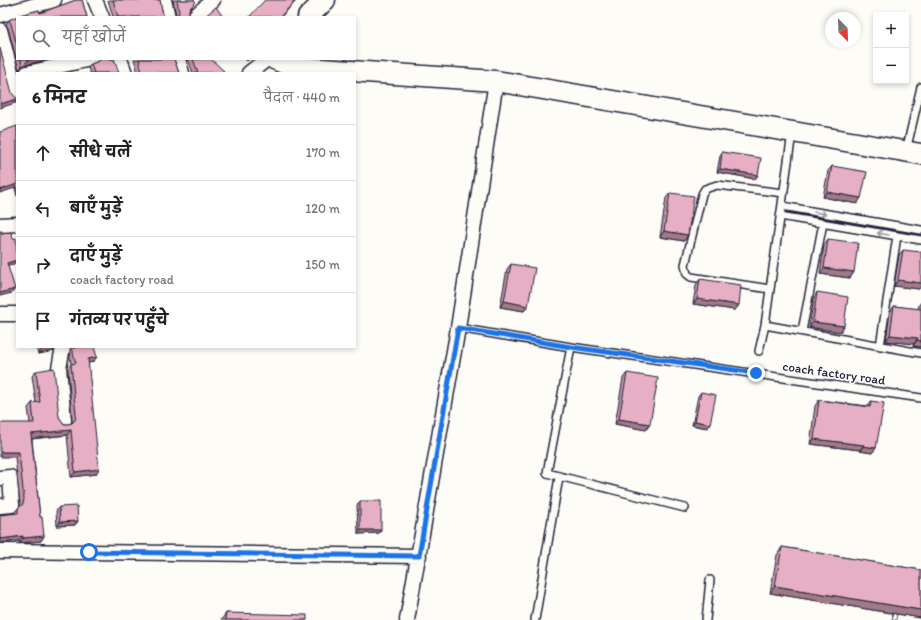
<!DOCTYPE html>
<html lang="hi">
<head>
<meta charset="utf-8">
<style>
  :root { --surface:#fff; --page:#f2f2f2; --text:#222; --muted:#767676; --line:#e0e0e0 }
  body { margin:0; font-family:Itim,"Playpen Sans Deva",sans-serif; background:var(--page); color:var(--text) }
  .controls { position:absolute; right:12px; top:12px; display:grid; overflow:hidden; border-radius:0px; box-shadow:0 2px 6px #0003 }
  .controls button { width:36px; height:36px; display:grid; place-items:center; padding:0; border:0; border-bottom:1px solid var(--line); background:var(--surface); color:var(--text); font:20px sans-serif }
  .compass { position:absolute; left:825px; top:12px; width:36px; height:36px; border-radius:50%; background:var(--surface); box-shadow:0 2px 6px #0003; rotate:157deg }
  .stop { position:absolute; width:12px; height:12px; margin:-9px; border:3px solid #1a73e8; border-radius:50%; background:#fff }
  .stop.end { background:#1a73e8; border-color:#fff; box-shadow:0 1px 4px #0008 }
  .list { margin:0; padding:0; list-style:none }
  h2 { display:flex; justify-content:space-between; align-items:center; height:52px; margin:0; padding:0 16px; font-size:17px }
  h2 small { font-size:13px; font-weight:400; color:var(--muted) }
  .list li { display:grid; grid-template-columns:26px 1fr auto; gap:12px; align-items:center; box-sizing:border-box; height:56px; padding:0 16px; border-top:1px solid var(--line) }
  .list b { display:block; font-size:15px; white-space:nowrap }
  .list p { margin:0; font-size:13px; white-space:nowrap; color:var(--muted) }
  .list em { font-size:13px; font-style:normal; color:var(--muted) }
  .icon { flex:none; width:22px; height:22px; fill:none; stroke:currentColor; stroke-width:2; stroke-linecap:round; stroke-linejoin:round }
  .map { position:relative; flex:none; width:921px; height:620px; overflow:hidden }
  .search { position:absolute; background:var(--surface); box-shadow:0 2px 6px #0003; left:16px; top:16px; width:340px; height:44px; display:flex; align-items:center; gap:10px; box-sizing:border-box; padding:0 14px; border-radius:0px; color:var(--muted); font-size:15px }
  .panel { position:absolute; background:var(--surface); box-shadow:0 2px 6px #0003; left:16px; top:72px; width:340px; height:276px; border-radius:0px }
  .map>svg:first-child { display:block }
  .lines { fill:none; stroke-linecap:round; stroke-linejoin:round }
  .lane-casing { stroke:#22223b; stroke-width:10 }
  .street-casing { stroke:#22223b; stroke-width:17 }
  .secondary-casing { stroke:#22223b; stroke-width:23 }
  .lane { stroke:#fdfcf7; stroke-width:7 }
  .street { stroke:#fdfcf7; stroke-width:14 }
  .secondary { stroke:#fdfcf7; stroke-width:20 }
  .rail-casing { stroke:#22223b; stroke-width:4.5 }
  .rail { stroke:#fdfcf7; stroke-width:3; stroke-dasharray:9; stroke-linecap:butt }
  .wall { fill:#c696a8; stroke:#22223b }
  .shaded-wall { fill:#a17a88; stroke:#22223b }
  .building { fill:#e6afc3; stroke:#22223b }
  .oneway { stroke:#9a9aa2 }
  .route { stroke:#1a73e8; stroke-width:5 }
  .labels { text-anchor:middle; dominant-baseline:central; stroke-width:3.5; stroke-linejoin:round; paint-order:stroke }
  .street-label { font-size:13px; fill:#22223b; stroke:#fdfcf7 }
</style>
</head>
<body>
<div class="map">
<svg width="921" height="620" viewBox="0 0 921 620">
  <rect width="100%" height="100%" fill="#fdfcf7"/>
  <filter id="ink" filterUnits="userSpaceOnUse"><feTurbulence type="fractalNoise" baseFrequency=".025" numOctaves="2"/><feDisplacementMap in="SourceGraphic" scale="8" xChannelSelector="R" yChannelSelector="G"/><feConvolveMatrix kernelMatrix="1 2 1 2 8 2 1 2 1" color-interpolation-filters="sRGB"/></filter>
  <g filter="url(#ink)">
    <g class="lines">
      <g class="lane-casing">
        <path id="lane" d="M906 151 921 87
          M782 206 921 230
          M780 216 921 240
          M770 289 691 277 687 274 685 265 702 194 705 189 717 185 784 193
          M765 325 921 353
          M458 328 571 347 921 398
          M802 331 823 223
          M880 346 897 236
          M571 347 547 473 685 508
          M759 351 765 325 792 133
          M535 620 559 477
          M706 620 710 580"/>
      </g>
      <g class="street-casing">
        <path id="street" d="M95 0 102 17
          M164 0 168 17
          M0 15 54 0
          M194 17 213 0
          M0 30 17 95
          M120 59 125 73
          M178 59 182 73
          M27 73 91 59
          M249 73 267 59
          M0 225 17 224
          M0 314H17
          M63 347 59 368 64 421
          M0 478 10 477 12 505 0 506
          M0 551 419 556
          M407 620 458 328 496 81"/>
      </g>
      <g class="secondary-casing">
        <path id="secondary" d="M308 17 325 0
          M274 59 293 67 496 81 921 154"/>
      </g>
      <use href="#lane" class="lane"/>
      <use href="#street" class="street"/>
      <use href="#secondary" class="secondary"/>
      <g class="rail-casing">
        <path id="rail" d="M894 620 896 604"/>
      </g>
      <use href="#rail" class="rail"/>
    </g>
    <path class="wall" d="M76 0H82L87 17H17V59H51L25 65 19 70 8 28 6 24 9 20 20 15 39 10 40 13Z
      M108 0H160L163 15 164 17H113Z
      M173 0H194L192 7 189 11V15L191 17H176V15Z
      M99 59H114L119 73H90L88 68 91 64 99 61Z
      M134 59H174L179 73H138Z
      M188 59H211L222 73H193Z
      M245 59H249L247 61Z
      M17 126V196L15 188Z
      M722 152 758 175 755 179 717 172 720 156Z
      M832 166 857 204 823 197 828 171Z
      M670 193 688 235 684 241 660 237 666 198Z
      M828 239 854 272 850 278 820 274 824 245Z
      M903 250 919 289 894 286 899 255Z
      M511 264 528 306 524 311 500 307 507 269Z
      M700 279 739 305 735 310 693 304 696 285Z
      M817 292 844 326 840 332 809 327 814 298Z
      M921 302V347L913 346 914 344 886 341 890 312 894 306 918 309 919 305Z
      M36 347H56L54 351 38 354Z
      M71 347H94L93 362 88 363 96 474 71 477 67 435 32 439 40 517 44 536 41 541 20 543 19 541 0 543V515L14 513 18 508 20 506V504L15 457 30 423 28 408 32 403H36L32 376 36 371 59 417 64 424H68L72 423V420L68 369 71 364 70 358Z
      M627 373 650 424 646 430 615 424 623 378Z
      M701 392 710 424 707 428 692 425 698 396Z
      M819 400 868 406 871 401 876 448 872 453 860 451V450L810 444 815 406Z
      M360 501 381 530 379 533 358 534 357 505Z
      M59 507 78 521 75 525 57 526 56 511Z
      M782 547 921 570V618L770 593 777 555Z
      M226 613 307 620H221Z"/>
    <path class="shaded-wall" d="M296 0H297L281 17H280Z
      M34 59H51L25 65 19 70 22 66 28 60Z
      M17 99 15 103 0 108V104Z
      M720 169 758 175 755 179 717 172Z
      M17 184 15 188 0 193V190Z
      M827 192 861 198 857 204 823 197Z
      M664 231 688 235 684 241 660 237Z
      M17 260 14 264 4 266 7 263Z
      M824 268 854 272 850 278 820 274Z
      M898 280 921 283V286L919 289 894 286Z
      M15 289 12 293 0 296V293Z
      M697 299 739 305 735 310 693 304Z
      M504 301 528 306 524 311 500 307Z
      M813 322 844 326 840 332 809 327Z
      M890 335 918 338 914 344 886 341Z
      M917 340 921 341V347L913 346Z
      M51 347H56L54 351 38 354 42 349Z
      M97 357 93 362 84 364 88 359Z
      M619 419 650 424 646 430 615 424Z
      M695 421 710 424 707 428 692 425Z
      M71 430 67 435 28 439 31 434Z
      M814 439 864 445 860 450 810 444Z
      M863 446 876 448 872 453 860 451Z
      M0 452H19L15 457H0Z
      M99 469 96 474 71 477 75 472Z
      M78 521 75 525 57 526 60 522Z
      M360 530H381L379 533 358 534Z
      M23 536 19 541 0 543V539Z
      M44 536 41 541 20 543 23 538Z
      M775 586 921 610V618L770 593Z"/>
    <path class="building" d="M76 0H82L87 17H17V45L11 24 9 20 20 15 39 10 40 13Z
      M113 0H160L163 15 164 17H118Z
      M177 0H194L196 2 189 9V15L191 17H178L179 11Z
      M265 0H296L280 17H249Z
      M216 7 223 17H204Z
      M0 48 12 93 14 96 17 98V99L0 104Z
      M21 59H34L28 60 22 66Z
      M101 59H114L119 73H94L91 64 99 61Z
      M139 59H174L179 73H142Z
      M193 59H211L224 71 220 73H198Z
      M17 126V184L0 190V132Z
      M722 152 761 158 758 175 720 169Z
      M832 166 867 172 861 198 827 192Z
      M670 193 694 196 688 235 664 231Z
      M0 231H2V234L11 232 13 239 16 238 17 260 7 263 15 289 0 293Z
      M828 239 858 243 854 272 824 268Z
      M903 250 921 252V283L898 280Z
      M511 264 535 268 528 306 504 301Z
      M700 279 741 285 739 305 697 299Z
      M817 292 848 297 844 326 813 322Z
      M894 306 921 309V341L917 340 918 338 890 335Z
      M41 347H51L42 349Z
      M74 347H94L97 357 88 359 99 469 75 472 71 430 31 434 40 517H42L44 536 23 538V536L0 539V515L18 513V508L23 504 24 499 19 452H0V423H34L32 403 40 402 36 371 54 368 59 417 64 424H68L72 423 75 420 76 415 71 364 76 363 73 353Z
      M627 373 658 378 650 424 619 419Z
      M701 392 716 395 710 424 695 421Z
      M819 400 870 407 871 401 884 403 876 448 863 446 864 445 814 439Z
      M360 501H381V530H360Z
      M77 506 78 521 60 522 59 507Z
      M782 547 921 570V610L775 586Z
      M226 613 307 615V620H225Z"/>
    <defs><path id="oneway-shaft" d="M-6 0H5M1.5-3L5.5 0L1.5 3" fill="none" stroke-width="1.6" stroke-linecap="round" stroke-linejoin="round"/></defs>
    <g class="oneway">
      <use href="#oneway-shaft" transform="translate(820 213) rotate(10)"/>
      <use href="#oneway-shaft" transform="translate(883 234) rotate(-170)"/>
    </g>
  </g>
  <g class="lines" filter="url(#ink)">
    <path class="route" d="M89 552 419 556 458 328 571 347 756 373"/>
  </g>
  <g class="labels">
    <g class="street-label">
      <text transform="translate(834 373) rotate(8)">coach factory road</text>
    </g>
  </g>
</svg>
<div class="controls">
<button>+</button>
<button>−</button>
</div>
<svg class="compass" viewBox="-18 -18 36 36"><path d="M0-13l5 13h-10z" fill="#e53935"/><path d="M0 13l5-13h-10z" fill="#767676"/></svg>
<div class="stop" style="left:89px;top:552px"></div>
<div class="stop end" style="left:756px;top:373px"></div>
<div class="search"><svg class="icon" aria-label="search" viewBox="0 0 24 24"><circle cx="10" cy="10" r="6"/><path d="M15 15l6 6"/></svg>यहाँ खोजें</div>
<section class="panel">
<h2>6 मिनट<small>पैदल · 440 m</small></h2>
<ul class="list">
<li><svg class="icon" aria-label="ahead" viewBox="0 0 24 24"><path d="M12 20V5M6 11l6-6 6 6"/></svg><div><b>सीधे चलें</b></div><em>170 m</em></li>
<li><svg class="icon" aria-label="left" viewBox="0 0 24 24"><path d="M17 20v-9H6M10 6l-5 5 5 5"/></svg><div><b>बाएँ मुड़ें</b></div><em>120 m</em></li>
<li><svg class="icon" aria-label="right" viewBox="0 0 24 24"><path d="M7 20v-9h11M14 6l5 5-5 5"/></svg><div><b>दाएँ मुड़ें</b><p>coach factory road</p></div><em>150 m</em></li>
<li><svg class="icon" aria-label="arrive" viewBox="0 0 24 24"><path d="M6 21V4h12l-3 4 3 4H6"/></svg><div><b>गंतव्य पर पहुँचे</b></div></li>
</ul>
</section>
</div>
</body>
</html>
